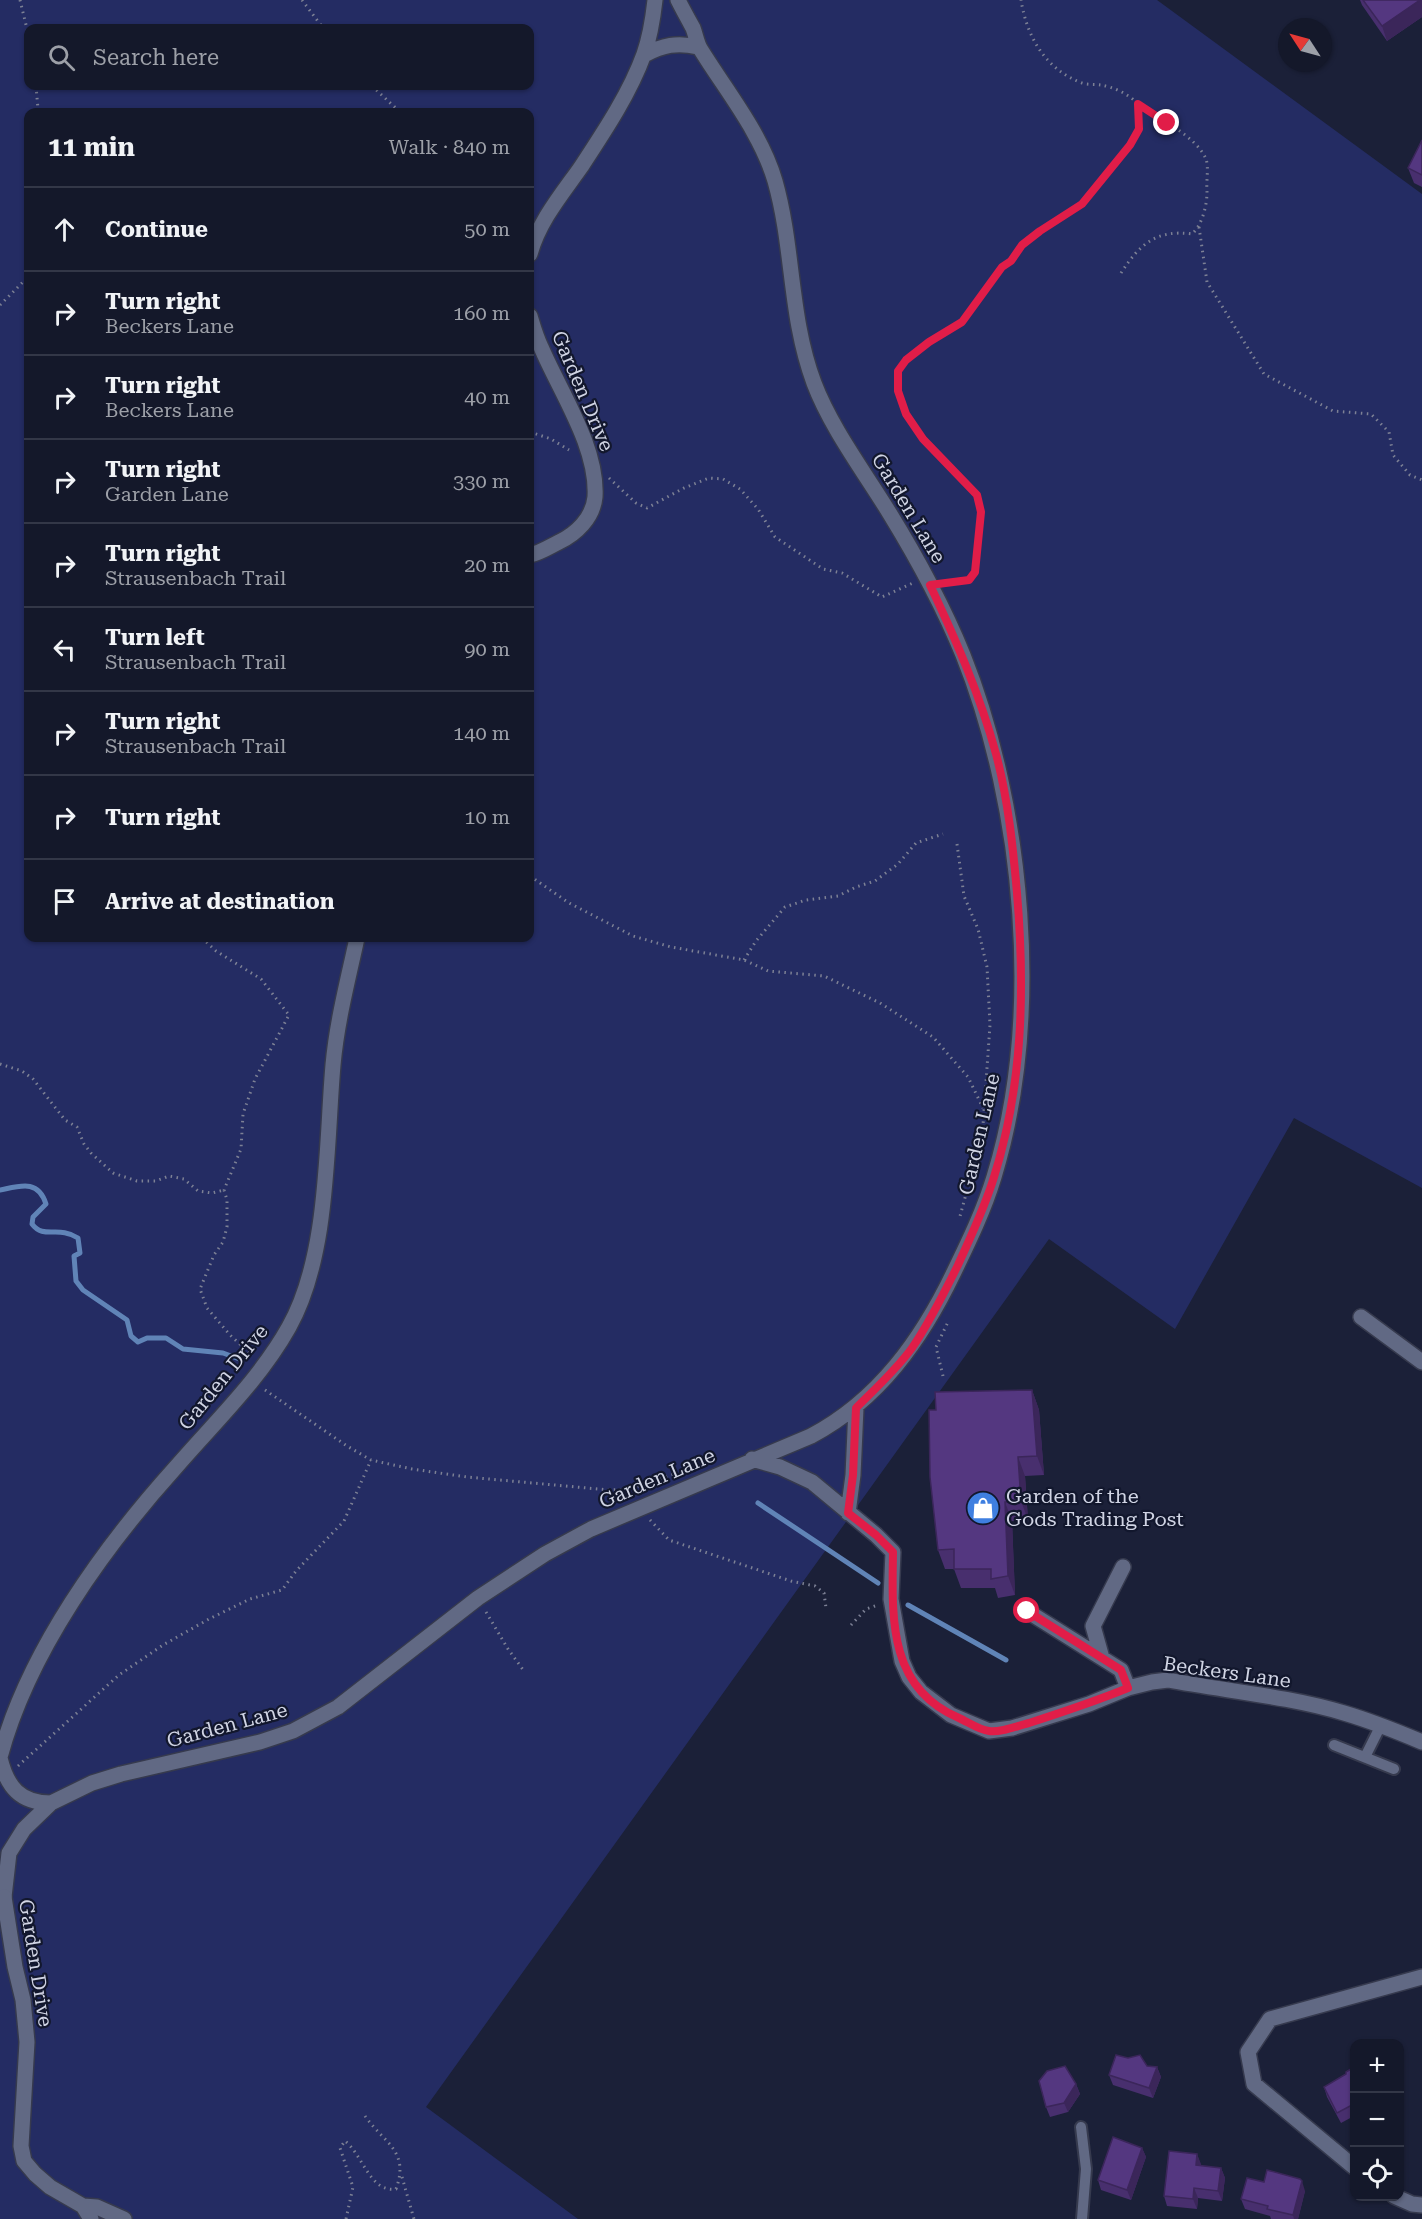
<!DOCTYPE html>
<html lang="en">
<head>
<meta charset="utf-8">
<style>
  :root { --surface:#14182a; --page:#1d2132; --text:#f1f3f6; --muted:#9da0a8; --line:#333747 }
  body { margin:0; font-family:"Roboto Serif",serif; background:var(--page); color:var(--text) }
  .controls { position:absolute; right:18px; bottom:18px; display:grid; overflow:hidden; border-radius:12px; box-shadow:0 2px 4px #0004 }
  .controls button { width:54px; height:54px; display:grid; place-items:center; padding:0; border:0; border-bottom:2px solid var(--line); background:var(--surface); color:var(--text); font:30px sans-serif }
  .compass { position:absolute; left:1278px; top:18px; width:54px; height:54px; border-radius:50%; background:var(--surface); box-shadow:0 2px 4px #0004; rotate:306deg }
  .stop { position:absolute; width:18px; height:18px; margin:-14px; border:4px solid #e11d48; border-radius:50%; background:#fff }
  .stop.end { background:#e11d48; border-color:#fff; box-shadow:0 2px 6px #0008 }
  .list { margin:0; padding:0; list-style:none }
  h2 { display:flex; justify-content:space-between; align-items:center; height:78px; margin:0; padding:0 24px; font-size:26px }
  h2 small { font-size:20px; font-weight:400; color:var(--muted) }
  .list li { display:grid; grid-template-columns:39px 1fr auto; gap:18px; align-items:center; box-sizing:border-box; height:84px; padding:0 24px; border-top:2px solid var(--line) }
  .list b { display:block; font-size:22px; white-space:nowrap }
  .list p { margin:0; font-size:20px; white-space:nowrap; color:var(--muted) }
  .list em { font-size:20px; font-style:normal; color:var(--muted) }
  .icon { flex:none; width:33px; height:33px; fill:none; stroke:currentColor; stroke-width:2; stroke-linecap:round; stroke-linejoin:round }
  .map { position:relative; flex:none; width:1422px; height:2219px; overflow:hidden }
  .search { position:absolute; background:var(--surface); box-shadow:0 2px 4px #0004; left:24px; top:24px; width:510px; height:66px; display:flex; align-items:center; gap:15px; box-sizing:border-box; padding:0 21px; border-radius:12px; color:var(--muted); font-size:22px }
  .panel { position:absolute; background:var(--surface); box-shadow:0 2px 4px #0004; left:24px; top:108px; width:510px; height:834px; border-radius:12px }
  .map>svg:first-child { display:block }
  .green { fill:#242c63; fill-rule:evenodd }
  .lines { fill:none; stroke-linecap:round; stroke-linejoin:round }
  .stream { stroke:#6084b7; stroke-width:5 }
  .service-casing { stroke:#363a4e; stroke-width:14 }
  .minor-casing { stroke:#363a4e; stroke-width:18 }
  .tertiary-casing { stroke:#363a4e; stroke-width:18 }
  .path { stroke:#7d8195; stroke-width:3; stroke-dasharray:1.5 4.5; stroke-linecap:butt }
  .service { stroke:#616984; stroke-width:10 }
  .minor { stroke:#616984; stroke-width:15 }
  .tertiary { stroke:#616984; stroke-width:15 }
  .wall { fill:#482f6e }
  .shaded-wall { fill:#3b265a }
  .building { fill:#543780; stroke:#3b265a; stroke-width:1.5 }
  .route { stroke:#e11d48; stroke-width:8 }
  .labels { text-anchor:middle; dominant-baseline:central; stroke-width:4.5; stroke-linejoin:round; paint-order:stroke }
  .street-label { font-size:20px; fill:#d0d4e4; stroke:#12172d }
  .poi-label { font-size:20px; fill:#d0d4e4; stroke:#12172d; text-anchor:start }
</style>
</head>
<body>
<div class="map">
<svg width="1422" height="2219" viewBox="0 0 1422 2219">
  <rect width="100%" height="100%" fill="#1b2038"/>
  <path class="green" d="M0 0H1157L1422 194V1188L1294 1118 1175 1329 1049 1239 426 2107 578 2219H0ZM28 28H530V86H28ZM28 112H530V938H28Z"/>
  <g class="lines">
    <path class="stream" d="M0 1190C20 1186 38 1179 46 1204L33 1217 32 1224C44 1240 58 1225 78 1238L80 1253 74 1256 76 1281 83 1290 127 1320 131 1336 138 1342 147 1338H166L183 1349 223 1353 242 1360
      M758 1503 878 1583
      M908 1605 1006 1660"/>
    <g class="service-casing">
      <path id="service" d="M1334 1745 1394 1769
        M1365 1757 1381 1725
        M1081 2127 1086 2169 1082 2219"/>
    </g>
    <g class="minor-casing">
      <path id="minor" d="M644 55C663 45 677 42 698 47
        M530 254C539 221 562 194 581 167 604 132 630 93 644 54 650 37 653 18 655 0
        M530 316C533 326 536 337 541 347 560 392 598 447 595 497 593 518 576 534 559 542 549 547 540 553 530 555
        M1361 1317 1422 1362
        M752 1459 780 1467 812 1482 876 1535 893 1552 891 1599 902 1661 909 1677 921 1692 951 1715 989 1731 1012 1728 1089 1704 1128 1688 1152 1682 1168 1680C1226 1691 1287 1696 1344 1713 1371 1721 1396 1731 1422 1742
        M848 1513 853 1475 856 1408
        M1027 1611 1121 1670 1128 1688
        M1102 1658 1093 1626 1123 1567
        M0 1757C28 1652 104 1547 176 1467 215 1422 260 1379 289 1327 329 1256 326 1145 333 1065 337 1021 348 980 357 938
        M0 1758C7 1787 20 1803 51 1803
        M4 1897 9 1853 24 1829 51 1803 92 1783 121 1774 260 1742 293 1731 338 1707 478 1598 545 1554 591 1529 811 1436C879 1400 922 1339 954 1272 969 1241 984 1210 994 1177 1043 1017 1024 808 963 655 943 606 917 558 890 514 865 473 831 428 814 383 789 316 794 248 775 181 761 133 727 92 701 50 697 44 696 36 693 28 688 19 683 10 678 0
        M1354 2167 1254 2084 1248 2052 1270 2019 1422 1977
        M1394 2196 1412 2204 1422 2205"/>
    </g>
    <g class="tertiary-casing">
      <path id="tertiary" d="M4 1897 15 1967 23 2000 27 2042 21 2146 24 2161 35 2174 50 2187 83 2206 91 2219
        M83 2206 97 2207 124 2219"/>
    </g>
    <path class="path" d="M20 0 28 33
      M302 0 323 28
      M36 86 38 109 41 112
      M372 86 400 112
      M1199 227 1207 282 1264 374 1333 411 1371 414 1389 432 1393 455 1410 475 1422 480
      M1121 273C1139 245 1156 229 1192 234 1202 225 1207 206 1207 192 1206 182 1209 167 1206 159 1197 137 1157 117 1138 104
      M0 305 28 277
      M530 432 551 439 569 450
      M609 478 636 503 647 508 684 488 709 478 723 479 740 489 758 509 775 537 823 569 842 573 882 597 913 583
      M946 583 969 580 975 572 981 512 977 495 923 439 906 414 898 391V371L906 360 929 342 962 322 1002 267 1011 261 1022 245 1040 231 1082 204 1130 145 1139 129 1138 104C1129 94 1113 87 1101 85 1095 84 1088 85 1082 83 1045 69 1027 37 1021 0
      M957 844 964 896 978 929 987 967 990 1025 983 1125 976 1157 959 1220
      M530 876 569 903 633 936 671 947 744 960 768 971 824 976 880 1003 933 1037 968 1077 983 1108
      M202 938 216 951 261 979 289 1015 255 1079 243 1114 241 1149 224 1190
      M744 960 756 941 785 907 806 900 838 896 856 887 875 881 898 864 916 843 943 834
      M0 1064 22 1071 33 1079 65 1120 77 1127 84 1144 91 1153 113 1173 137 1181H156L169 1176 184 1179 198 1191 212 1193 224 1190
      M224 1190 227 1200V1227L223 1242 214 1255 200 1289 207 1308 230 1335 252 1355
      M943 1376 936 1347 948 1322
      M265 1390 347 1446 371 1460 412 1469 467 1477 609 1490 629 1489 674 1474
      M650 1520 669 1540 791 1581 815 1586 824 1593 826 1608
      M486 1612 508 1649 524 1671
      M851 1625 866 1609 878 1605
      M18 1766 119 1675 163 1645 209 1619 250 1599 282 1590 296 1571 344 1521 371 1460
      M402 2177 414 2219
      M346 2219 353 2187 340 2148 345 2141C363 2155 370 2193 396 2189 410 2151 384 2143 365 2116"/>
    <use href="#service" class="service"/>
    <use href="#minor" class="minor"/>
    <use href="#tertiary" class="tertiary"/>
  </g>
  <path class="wall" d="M1360 0H1422V17L1387 41 1362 5Z
    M1422 140V187L1414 183 1408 168Z
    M1032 1390 1039 1410 1044 1475 1025 1476 1028 1520 1012 1521 1015 1595 998 1598 995 1588H961L954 1569H945L938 1550 936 1410Z
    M1147 2066 1157 2067 1161 2077 1153 2098 1113 2085 1109 2075Z
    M1354 2067V2116L1341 2123 1327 2097 1324 2087 1346 2074Z
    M1076 2084 1080 2094 1068 2112 1050 2117 1046 2107Z
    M1142 2148 1146 2157 1131 2200 1101 2190 1098 2180Z
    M1197 2154 1201 2166 1221 2168 1225 2178 1222 2201 1198 2198 1197 2209 1167 2206 1164 2196Z
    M1264 2182 1305 2191 1298 2219H1271L1270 2216 1245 2209 1241 2199Z"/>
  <path class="shaded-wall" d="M1420 0H1422V17L1387 41 1382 26Z
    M1032 1390 1039 1410 1044 1475 1037 1456Z
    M1018 1457 1025 1476 1028 1520 1021 1501Z
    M1005 1502 1012 1521 1015 1595 1008 1576Z
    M1157 2067 1161 2077 1153 2098 1149 2088Z
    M1076 2084 1080 2094 1068 2112 1064 2103Z
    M1142 2148 1146 2157 1131 2200 1127 2190Z
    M1197 2154 1201 2164 1200 2175 1196 2165Z
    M1221 2168 1225 2178 1222 2201 1218 2191Z
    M1302 2181 1305 2191 1298 2219H1294L1293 2215Z
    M1194 2188 1198 2198 1197 2209 1193 2199Z"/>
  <path class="building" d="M1363 0H1420L1382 26Z
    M1422 140V175L1408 168Z
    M1032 1390 1037 1456 1018 1457 1021 1501 1005 1502 1008 1576 991 1579V1569H954V1549L938 1550 930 1477 929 1410H936L935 1392Z
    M1116 2055 1128 2058 1140 2055 1147 2066 1157 2067 1149 2088 1109 2075Z
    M1065 2066 1076 2084 1064 2103 1046 2107 1039 2081 1047 2071Z
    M1354 2067V2104L1337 2113 1324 2087 1346 2074V2072Z
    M1113 2137 1142 2148 1127 2190 1098 2180Z
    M1169 2151 1197 2154 1196 2165 1221 2168 1218 2191 1194 2188 1193 2199 1164 2196Z
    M1267 2170 1300 2179 1302 2181 1293 2215 1267 2209 1268 2206 1241 2199 1247 2178 1264 2182Z"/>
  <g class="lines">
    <path class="route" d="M1027 1611 1121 1670 1128 1688C1096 1701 1063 1712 1029 1723 1017 1726 1000 1733 989 1731 979 1730 968 1722 959 1718 888 1688 892 1618 893 1552L876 1535 848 1513 853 1475 856 1408C875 1389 896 1370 912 1348 930 1322 944 1293 958 1265 971 1236 985 1207 994 1177 1023 1085 1025 988 1017 893 1013 847 1008 799 996 754 980 695 956 640 930 585L969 580 975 572 981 512 977 495 923 439 906 414 898 391V371L906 360 929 342 962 322 1002 267 1011 261 1022 245 1040 231 1082 204 1130 145 1139 129 1138 104 1167 123"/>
  </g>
  <defs>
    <g id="shop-disc" transform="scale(1.725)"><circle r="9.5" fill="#3f7fe0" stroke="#12172d"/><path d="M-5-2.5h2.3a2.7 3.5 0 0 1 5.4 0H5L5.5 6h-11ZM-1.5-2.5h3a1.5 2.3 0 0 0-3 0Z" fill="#fff"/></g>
  </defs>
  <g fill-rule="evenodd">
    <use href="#shop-disc" x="983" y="1508"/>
  </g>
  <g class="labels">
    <g class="street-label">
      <text transform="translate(583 391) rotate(67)">Garden Drive</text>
      <text transform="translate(909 508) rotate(59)">Garden Lane</text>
      <text transform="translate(979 1134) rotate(-77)">Garden Lane</text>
      <text transform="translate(223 1377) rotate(-51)">Garden Drive</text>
      <text transform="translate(657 1478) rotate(-23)">Garden Lane</text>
      <text transform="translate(1227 1672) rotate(8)">Beckers Lane</text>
      <text transform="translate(227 1725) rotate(-15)">Garden Lane</text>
      <text transform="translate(36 1963) rotate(81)">Garden Drive</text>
    </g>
    <g class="poi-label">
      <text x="1006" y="1496">Garden of the<tspan x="1006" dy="23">Gods Trading Post</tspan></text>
    </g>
  </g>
</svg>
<div class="controls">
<button>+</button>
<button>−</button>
<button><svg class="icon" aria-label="locate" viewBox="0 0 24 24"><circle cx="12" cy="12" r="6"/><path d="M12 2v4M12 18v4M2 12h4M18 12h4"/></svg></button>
</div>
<svg class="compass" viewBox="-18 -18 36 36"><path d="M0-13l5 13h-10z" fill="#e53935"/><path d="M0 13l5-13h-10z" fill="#9da0a8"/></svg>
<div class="stop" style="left:1027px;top:1611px"></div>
<div class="stop end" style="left:1167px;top:123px"></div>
<div class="search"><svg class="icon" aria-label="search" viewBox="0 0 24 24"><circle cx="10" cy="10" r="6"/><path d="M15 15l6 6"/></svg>Search here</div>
<section class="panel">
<h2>11 min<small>Walk · 840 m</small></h2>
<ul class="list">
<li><svg class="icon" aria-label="ahead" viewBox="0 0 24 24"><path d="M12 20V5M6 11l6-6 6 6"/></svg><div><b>Continue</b></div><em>50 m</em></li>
<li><svg class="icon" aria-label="right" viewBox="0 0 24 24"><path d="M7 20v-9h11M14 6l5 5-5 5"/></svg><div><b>Turn right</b><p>Beckers Lane</p></div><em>160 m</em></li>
<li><svg class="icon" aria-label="right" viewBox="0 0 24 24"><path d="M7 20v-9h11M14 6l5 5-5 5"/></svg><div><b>Turn right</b><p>Beckers Lane</p></div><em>40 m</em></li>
<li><svg class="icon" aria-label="right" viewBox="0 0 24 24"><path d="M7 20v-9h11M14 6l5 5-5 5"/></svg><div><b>Turn right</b><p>Garden Lane</p></div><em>330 m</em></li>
<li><svg class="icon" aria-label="right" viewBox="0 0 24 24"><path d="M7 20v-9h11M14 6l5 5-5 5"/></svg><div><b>Turn right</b><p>Strausenbach Trail</p></div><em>20 m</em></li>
<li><svg class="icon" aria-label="left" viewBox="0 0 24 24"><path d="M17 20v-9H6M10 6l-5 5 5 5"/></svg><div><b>Turn left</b><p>Strausenbach Trail</p></div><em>90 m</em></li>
<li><svg class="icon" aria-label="right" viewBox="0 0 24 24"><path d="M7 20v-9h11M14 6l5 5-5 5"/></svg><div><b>Turn right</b><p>Strausenbach Trail</p></div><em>140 m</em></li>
<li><svg class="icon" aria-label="right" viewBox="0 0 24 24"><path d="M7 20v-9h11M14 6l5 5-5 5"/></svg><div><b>Turn right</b></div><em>10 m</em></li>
<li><svg class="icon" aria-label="arrive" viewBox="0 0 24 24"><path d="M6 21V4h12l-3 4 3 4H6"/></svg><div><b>Arrive at destination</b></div></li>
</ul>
</section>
</div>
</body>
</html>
